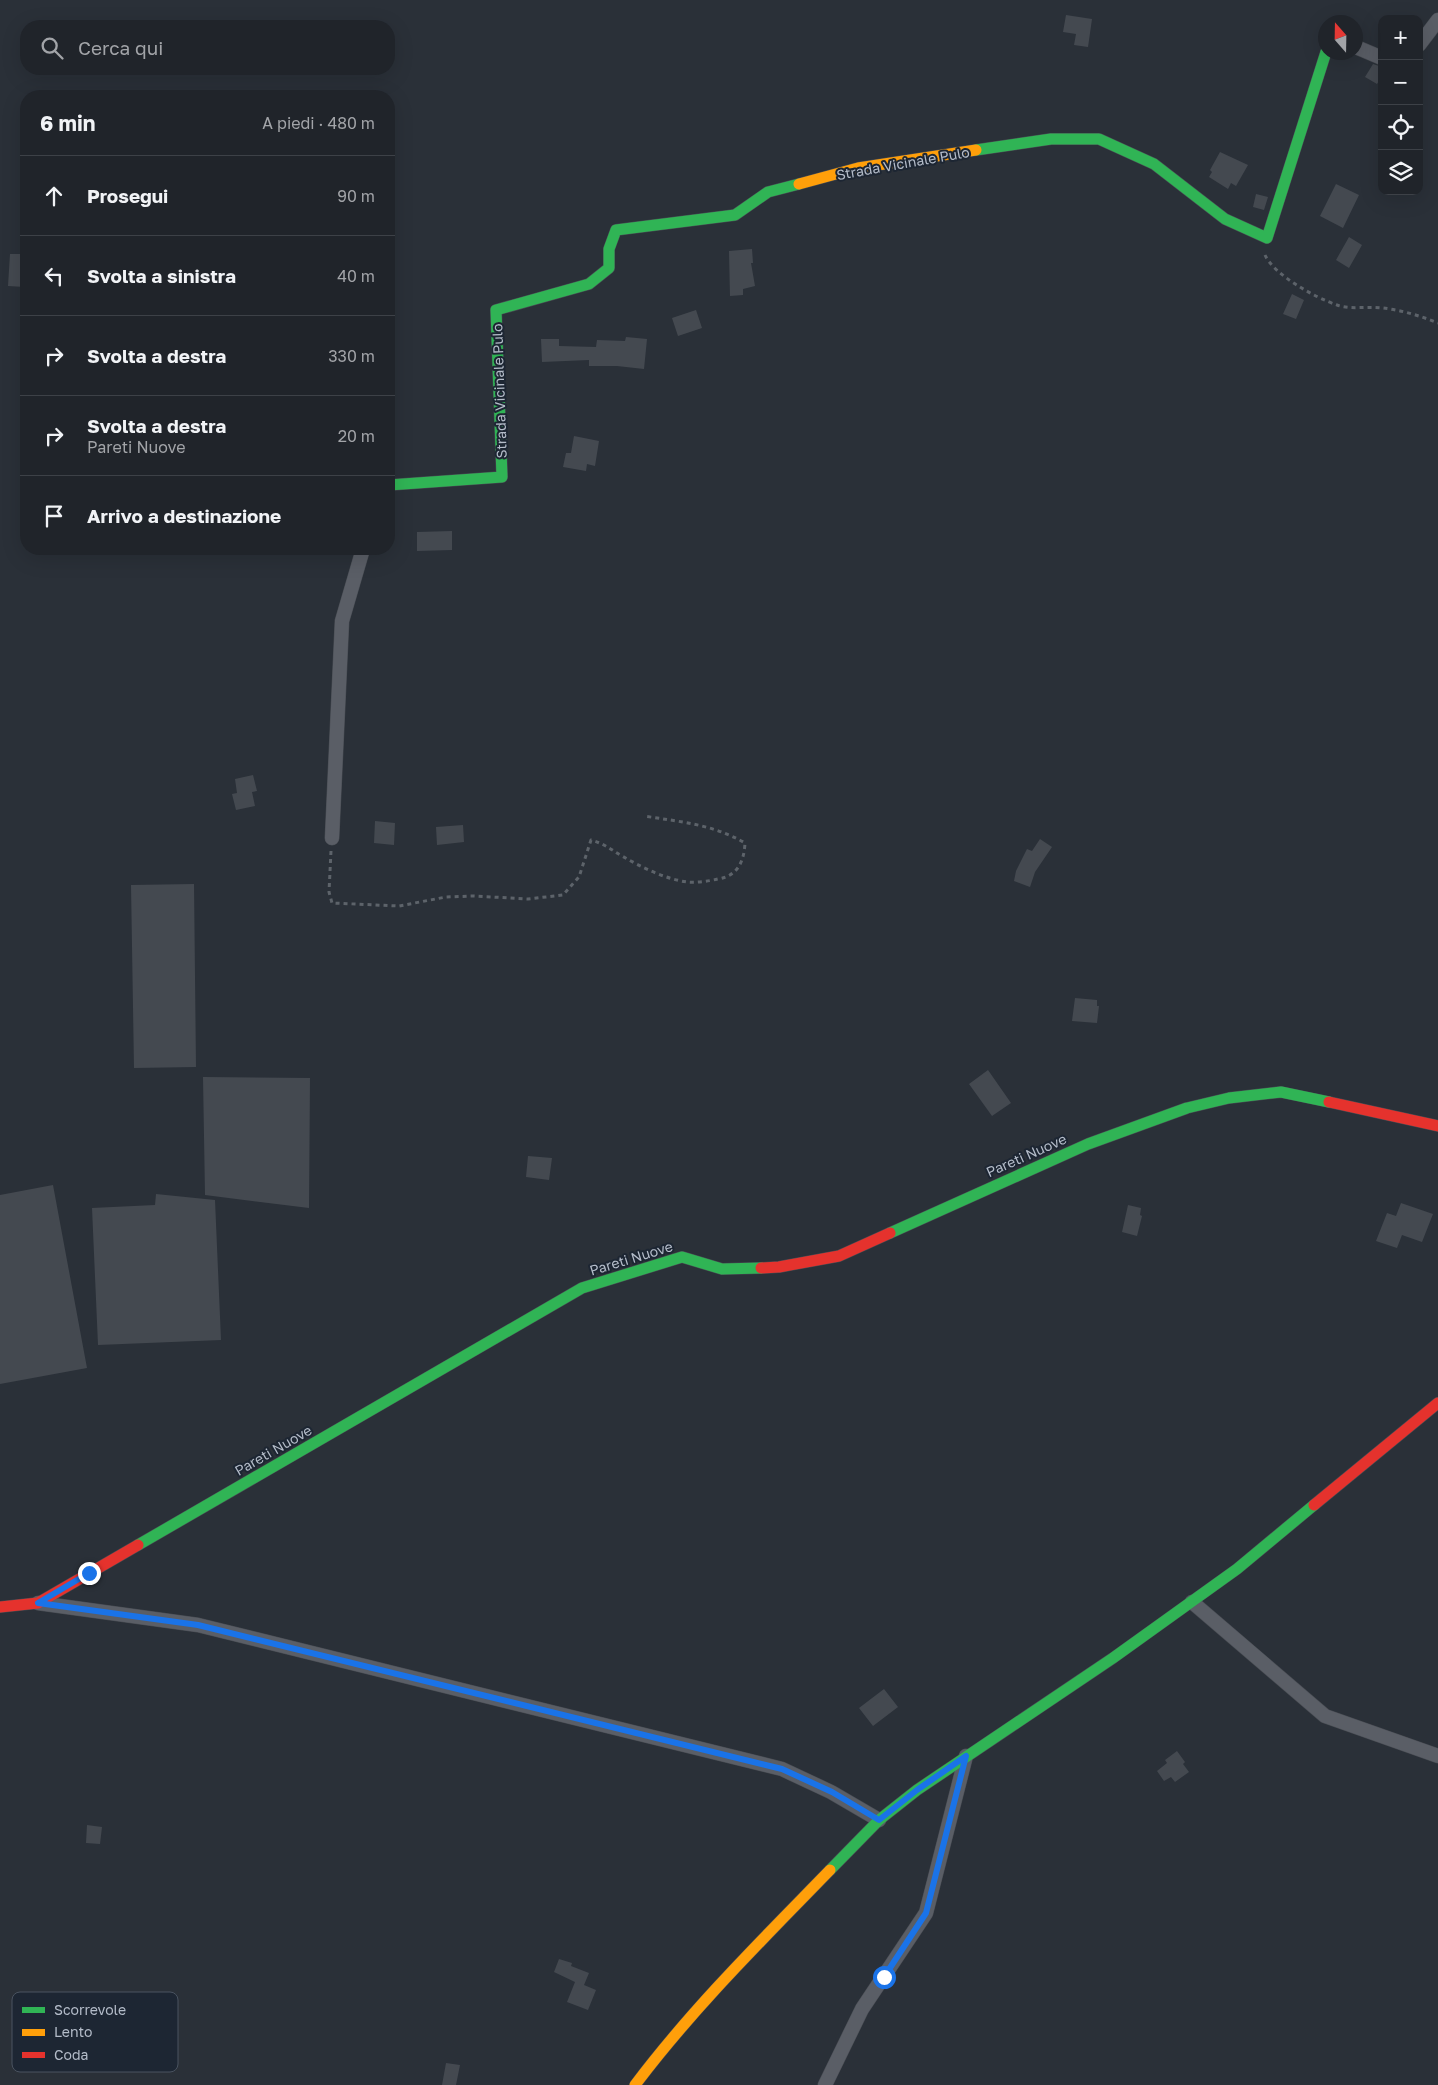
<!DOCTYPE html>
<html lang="it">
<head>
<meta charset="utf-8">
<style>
  :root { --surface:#20242a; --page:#2d3036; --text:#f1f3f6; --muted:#a2a4a8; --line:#3d4147 }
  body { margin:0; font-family:"Golos Text",sans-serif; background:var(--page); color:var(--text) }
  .controls { position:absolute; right:15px; top:15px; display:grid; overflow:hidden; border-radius:10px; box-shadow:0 5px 20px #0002 }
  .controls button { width:45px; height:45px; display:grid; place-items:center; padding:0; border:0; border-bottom:1px solid var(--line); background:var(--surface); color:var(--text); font:25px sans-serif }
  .compass { position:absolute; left:1318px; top:15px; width:45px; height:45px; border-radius:50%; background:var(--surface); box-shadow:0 5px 20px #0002; rotate:340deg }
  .stop { position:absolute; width:15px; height:15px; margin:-11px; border:4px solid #1a73e8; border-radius:50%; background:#fff }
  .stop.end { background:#1a73e8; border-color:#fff; box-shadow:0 1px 5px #0008 }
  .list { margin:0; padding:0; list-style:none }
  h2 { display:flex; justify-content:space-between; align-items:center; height:65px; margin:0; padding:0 20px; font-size:21px }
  h2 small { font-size:16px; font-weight:400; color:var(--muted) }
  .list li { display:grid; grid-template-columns:32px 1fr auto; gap:15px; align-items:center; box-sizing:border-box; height:80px; padding:0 20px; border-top:1px solid var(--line) }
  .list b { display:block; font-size:19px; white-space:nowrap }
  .list p { margin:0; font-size:16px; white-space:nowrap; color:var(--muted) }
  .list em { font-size:16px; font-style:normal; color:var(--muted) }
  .icon { flex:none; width:28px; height:28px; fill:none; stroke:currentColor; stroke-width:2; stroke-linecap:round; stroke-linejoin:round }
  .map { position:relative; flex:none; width:1438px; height:2085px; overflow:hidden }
  .search { position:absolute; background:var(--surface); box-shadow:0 5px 20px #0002; left:20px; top:20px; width:375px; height:55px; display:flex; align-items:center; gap:12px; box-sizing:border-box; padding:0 18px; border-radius:20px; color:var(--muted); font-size:19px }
  .panel { position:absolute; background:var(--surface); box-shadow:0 5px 20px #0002; left:20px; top:90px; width:375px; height:465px; border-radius:20px }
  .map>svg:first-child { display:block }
  .building { fill:#444950 }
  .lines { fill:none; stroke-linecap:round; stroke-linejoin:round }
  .street-casing { stroke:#484c53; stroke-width:15 }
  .fast-casing { stroke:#484c53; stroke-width:12 }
  .slow-casing { stroke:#484c53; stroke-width:12 }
  .jam-casing { stroke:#484c53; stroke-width:12 }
  .path { stroke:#5d636a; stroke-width:3; stroke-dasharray:4 4; stroke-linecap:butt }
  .street { stroke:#5a5e66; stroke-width:14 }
  .fast { stroke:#30b455; stroke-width:11 }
  .slow { stroke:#ff9f0a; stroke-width:11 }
  .jam { stroke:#e5322d; stroke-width:11 }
  .route { stroke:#1a73e8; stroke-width:6 }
  .labels { text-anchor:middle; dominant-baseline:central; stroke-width:4; stroke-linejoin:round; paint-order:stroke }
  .street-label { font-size:14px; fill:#b4bcc9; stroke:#1d2633 }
  .key { fill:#1d2633; stroke:#4a5360; stroke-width:1 }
  .key-label { font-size:14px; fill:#b4bcc9 }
</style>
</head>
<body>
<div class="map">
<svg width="1438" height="2085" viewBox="0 0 1438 2085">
  <rect width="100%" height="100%" fill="#2a3038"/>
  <path class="building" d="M1066 15 1092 19 1088 47 1074 45 1076 34 1063 32Z
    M1373 64 1382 67V76L1377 84 1365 77Z
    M1220 152 1248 165 1236 186 1231 183 1228 189 1209 177 1212 172 1210 170Z
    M1336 184 1359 195 1343 228 1320 216Z
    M1256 194 1268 197 1264 210 1253 207Z
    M1349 237 1362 245 1349 268 1336 260Z
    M752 249 753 263H751L755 286 743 289V295L730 296 729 251Z
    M10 254H26L25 287 8 286Z
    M1292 294 1304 300 1296 319 1283 314Z
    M696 310 702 328 678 336 672 318Z
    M626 337 647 339 644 369 617 366H589V360L542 362 541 339H559V346L596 347 597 340 625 341Z
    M574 436 599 441 595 466 587 464 586 471 563 467 566 453H571Z
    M452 531V550L417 551V532Z
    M253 775 257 791 252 792 255 806 236 810 232 794 237 793 235 779Z
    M375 821 395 823 394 845 374 843Z
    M463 825 464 842 437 845 436 827Z
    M1040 839 1052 847 1035 872 1030 887 1014 881 1016 871 1027 849 1032 851Z
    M194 884 196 1067 134 1068 131 885Z
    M1075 998 1097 1000V1006H1099L1097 1023 1072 1021Z
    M988 1070 1011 1103 992 1116 969 1084Z
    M203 1077 310 1078 309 1208 205 1195Z
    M528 1156 552 1158 549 1180 526 1177Z
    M53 1185 87 1368 0 1384V1195Z
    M156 1194 215 1200 221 1340 98 1345 92 1208 155 1205Z
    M1401 1203 1433 1214 1422 1242 1402 1235 1397 1248 1376 1241 1387 1213 1396 1216Z
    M1128 1205 1141 1208 1140 1215 1142 1216 1137 1236 1122 1232Z
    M884 1689 898 1707 873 1726 859 1708Z
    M1177 1751 1185 1762 1183 1764 1189 1772 1175 1782 1171 1777 1164 1781 1157 1771 1167 1763 1165 1760Z
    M87 1825 102 1827 100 1844 86 1843Z
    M559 1959 572 1963 571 1966 589 1973 584 1985 596 1990 588 2010 567 2002 575 1982 554 1972Z
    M446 2063 460 2065 456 2085H442Z"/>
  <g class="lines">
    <g class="street-casing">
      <path id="street" d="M1419 45 1438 20
        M1356 47 1382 58
        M332 838 342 621 363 549
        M1192 1602 1325 1716 1438 1756
        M38 1603 198 1625 782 1769 831 1792 879 1820
        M825 2085 862 2009 926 1913 966 1756"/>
    </g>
    <g class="fast-casing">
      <path id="fast" d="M976 150 1051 139H1099L1154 164 1225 219 1267 238 1326 52
        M389 485 502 477 496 310 589 284 609 268V249L616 230 735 215 768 192 799 184
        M890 1233 1088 1144 1187 1108 1229 1098 1281 1092 1329 1102
        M138 1545 582 1288 682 1257 722 1269 761 1268
        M830 1870 879 1820 917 1790 1113 1658 1237 1569 1314 1505"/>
    </g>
    <g class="slow-casing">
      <path id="slow" d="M799 184 858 168 976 150
        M635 2085C693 2008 763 1939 830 1870"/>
    </g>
    <g class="jam-casing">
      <path id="jam" d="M1329 1102 1438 1126
        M761 1268 779 1267 839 1256 890 1233
        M1314 1505 1438 1403
        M0 1607 38 1603 138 1545"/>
    </g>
    <path class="path" d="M1265 255C1274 275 1316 298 1337 305 1351 310 1367 306 1383 308 1401 310 1421 316 1438 323
      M331 851 329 892 332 903 399 906 446 897 474 896 528 899 563 895 579 877 591 840C605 844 610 849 622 856 641 867 665 879 687 882 697 883 709 881 718 879 738 876 744 861 745 843 712 824 681 822 644 816"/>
    <use href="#street" class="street"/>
    <use href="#fast" class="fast"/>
    <use href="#slow" class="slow"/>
    <use href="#jam" class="jam"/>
  </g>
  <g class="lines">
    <path class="route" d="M89 1573 38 1603 198 1625 782 1769 832 1792 879 1820 917 1790 966 1756 926 1913 884 1977"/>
  </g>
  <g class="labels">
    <g class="street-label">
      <text transform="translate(903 163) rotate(-10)">Strada Vicinale Pulo</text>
      <text transform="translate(499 391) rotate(-92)">Strada Vicinale Pulo</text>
      <text transform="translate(1026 1155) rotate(-24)">Pareti Nuove</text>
      <text transform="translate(631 1258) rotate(-17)">Pareti Nuove</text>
      <text transform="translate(273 1450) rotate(-30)">Pareti Nuove</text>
    </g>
  </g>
  <rect x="12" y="1992" width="166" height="80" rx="8" class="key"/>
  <rect x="22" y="2007" width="23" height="6" fill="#30b455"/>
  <rect x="22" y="2029" width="23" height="7" fill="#ff9f0a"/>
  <rect x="22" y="2052" width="23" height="6" fill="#e5322d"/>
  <g class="key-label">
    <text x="54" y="2015">Scorrevole</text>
    <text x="54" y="2037">Lento</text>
    <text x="54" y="2060">Coda</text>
  </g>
</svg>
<div class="controls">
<button>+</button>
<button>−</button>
<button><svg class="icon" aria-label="locate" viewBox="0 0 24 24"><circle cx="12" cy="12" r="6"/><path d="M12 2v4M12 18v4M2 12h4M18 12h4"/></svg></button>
<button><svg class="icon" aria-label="layers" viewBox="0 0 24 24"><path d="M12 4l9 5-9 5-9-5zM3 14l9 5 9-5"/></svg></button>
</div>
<svg class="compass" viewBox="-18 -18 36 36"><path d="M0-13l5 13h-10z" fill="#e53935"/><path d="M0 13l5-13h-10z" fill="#a2a4a8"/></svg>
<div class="stop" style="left:884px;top:1977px"></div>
<div class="stop end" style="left:89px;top:1573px"></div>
<div class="search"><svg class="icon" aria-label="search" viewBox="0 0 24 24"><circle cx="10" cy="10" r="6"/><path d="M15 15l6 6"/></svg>Cerca qui</div>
<section class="panel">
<h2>6 min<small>A piedi · 480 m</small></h2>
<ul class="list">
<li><svg class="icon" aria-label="ahead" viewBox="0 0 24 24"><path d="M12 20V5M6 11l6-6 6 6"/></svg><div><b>Prosegui</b></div><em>90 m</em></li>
<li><svg class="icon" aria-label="left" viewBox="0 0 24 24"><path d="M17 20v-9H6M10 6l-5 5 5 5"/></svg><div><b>Svolta a sinistra</b></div><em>40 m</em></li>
<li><svg class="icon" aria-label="right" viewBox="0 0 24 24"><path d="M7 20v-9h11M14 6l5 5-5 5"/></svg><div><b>Svolta a destra</b></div><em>330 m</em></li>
<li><svg class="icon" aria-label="right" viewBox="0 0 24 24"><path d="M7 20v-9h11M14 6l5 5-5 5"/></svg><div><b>Svolta a destra</b><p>Pareti Nuove</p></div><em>20 m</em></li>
<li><svg class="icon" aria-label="arrive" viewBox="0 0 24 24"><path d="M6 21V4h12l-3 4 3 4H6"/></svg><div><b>Arrivo a destinazione</b></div></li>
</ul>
</section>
</div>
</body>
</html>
